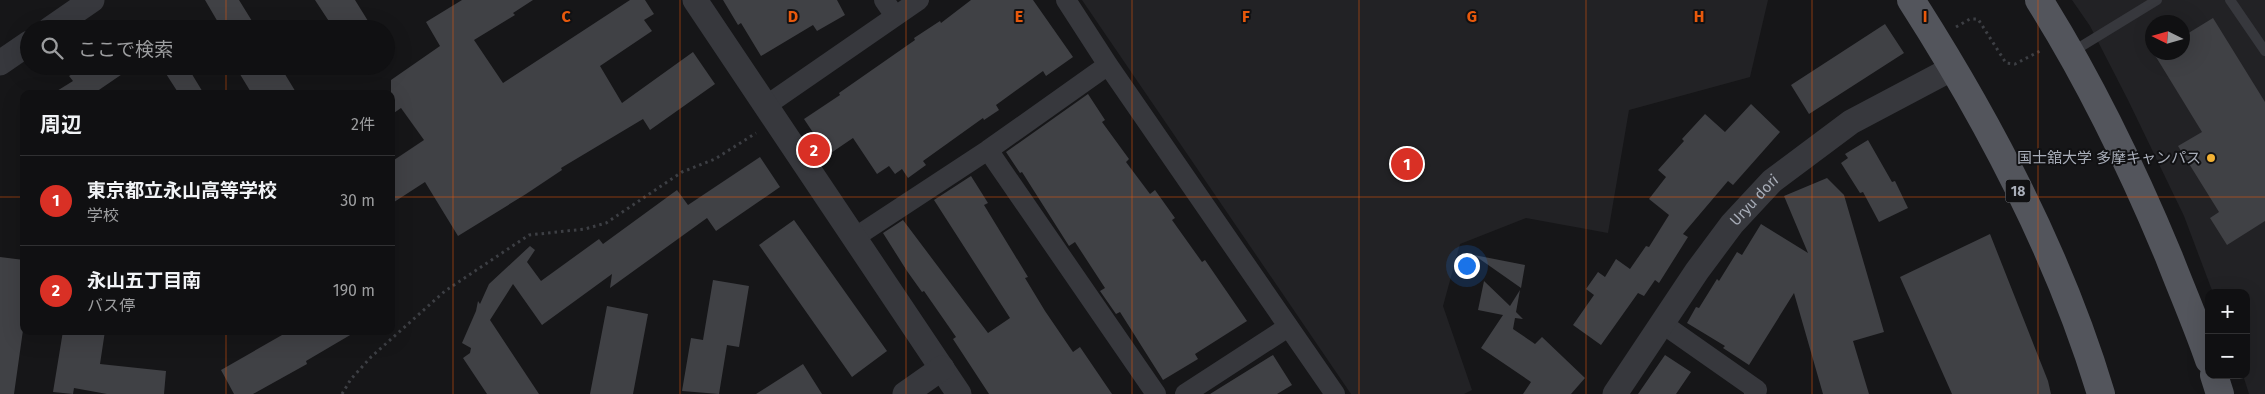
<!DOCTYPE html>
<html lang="ja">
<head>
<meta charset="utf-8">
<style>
  :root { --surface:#101012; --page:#1e1e20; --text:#f1f3f6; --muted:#9c9d9f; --line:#303032; --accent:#d93025 }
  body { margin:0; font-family:"Fira Sans","Noto Sans JP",sans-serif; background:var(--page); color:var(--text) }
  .controls { position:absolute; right:15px; bottom:15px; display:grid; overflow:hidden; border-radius:10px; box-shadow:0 5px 20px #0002 }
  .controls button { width:45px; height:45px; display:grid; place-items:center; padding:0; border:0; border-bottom:1px solid var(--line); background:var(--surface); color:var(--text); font:25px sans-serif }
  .compass { position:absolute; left:2145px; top:15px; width:45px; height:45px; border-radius:50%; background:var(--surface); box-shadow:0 5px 20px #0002; rotate:275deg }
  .you { position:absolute; left:1466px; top:265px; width:18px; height:18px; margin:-12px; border:4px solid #fff; border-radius:50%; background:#1a73e8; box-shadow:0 0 0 8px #1a73e833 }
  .badge { display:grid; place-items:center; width:32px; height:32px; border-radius:50%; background:var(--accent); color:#fff; font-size:16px; font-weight:700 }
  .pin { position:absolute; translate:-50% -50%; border:2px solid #fff; box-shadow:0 1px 5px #0006 }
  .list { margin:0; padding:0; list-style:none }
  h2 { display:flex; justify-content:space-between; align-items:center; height:65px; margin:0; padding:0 20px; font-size:21px }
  h2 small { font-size:16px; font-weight:400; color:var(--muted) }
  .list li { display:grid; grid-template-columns:32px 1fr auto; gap:15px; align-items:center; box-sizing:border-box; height:90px; padding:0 20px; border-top:1px solid var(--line) }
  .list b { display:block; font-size:19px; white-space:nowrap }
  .list p { margin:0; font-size:16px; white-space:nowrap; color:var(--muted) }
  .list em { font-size:16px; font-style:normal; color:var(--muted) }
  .icon { flex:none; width:28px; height:28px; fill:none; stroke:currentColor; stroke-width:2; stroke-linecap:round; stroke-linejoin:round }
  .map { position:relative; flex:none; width:2265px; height:394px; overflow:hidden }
  .search { position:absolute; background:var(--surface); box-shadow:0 5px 20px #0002; left:20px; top:20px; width:375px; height:55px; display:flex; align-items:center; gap:12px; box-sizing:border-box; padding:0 18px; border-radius:28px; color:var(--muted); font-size:19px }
  .panel { position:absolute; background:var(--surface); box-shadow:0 5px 20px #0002; left:20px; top:90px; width:375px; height:245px; border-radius:10px }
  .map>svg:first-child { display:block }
  .built { fill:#222225; fill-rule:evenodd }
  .building { fill:#404145 }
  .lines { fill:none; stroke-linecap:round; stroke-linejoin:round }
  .path { stroke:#3d3f44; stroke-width:3; stroke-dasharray:2.5 4; stroke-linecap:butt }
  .service { stroke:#37383d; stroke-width:10 }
  .minor { stroke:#37383d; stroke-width:20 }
  .tertiary { stroke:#37383d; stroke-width:25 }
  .primary { stroke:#53555c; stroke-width:28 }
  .grid { fill:none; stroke:#e8590c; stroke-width:1; stroke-opacity:0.55 }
  .poi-dot { fill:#f2b134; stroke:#111113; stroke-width:2 }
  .labels { text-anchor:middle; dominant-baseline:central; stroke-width:4; stroke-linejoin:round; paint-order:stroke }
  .shield { fill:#111113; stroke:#7b7e86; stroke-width:1 }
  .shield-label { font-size:14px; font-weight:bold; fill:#a8adb8 }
  .poi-label { font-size:15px; fill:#a8adb8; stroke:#111113; text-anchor:end }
  .street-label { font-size:15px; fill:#a8adb8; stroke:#111113 }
  .grid-label { font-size:16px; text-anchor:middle; font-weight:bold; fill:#e8590c; stroke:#111113; stroke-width:4; stroke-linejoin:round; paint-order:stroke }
</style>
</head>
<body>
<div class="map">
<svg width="2265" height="394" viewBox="0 0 2265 394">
  <rect width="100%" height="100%" fill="#161618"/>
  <path class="built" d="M1082 0H1768L1750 77 1629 110 1608 233 1526 218 1460 244 1443 306 1472 390 1464 394H1351Z
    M2072 0H2265V394H2249L2243 375H2246V293H2213L2184 216 2128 100 2090 26ZM2152 22H2182V52H2152Z"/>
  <path class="building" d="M205 0H239L257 29H222Z
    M315 0H355L373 29H334Z
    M462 0H533L513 13 515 15 474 40 503 83 630 0H645L654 14 644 20 652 31 600 66 622 103 693 52 715 84 650 130 643 119 561 168 562 170 526 194 458 236 425 182 391 204V162L424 140 401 108 391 115V80L440 46 426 22Z
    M723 0H837L845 15 817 31 813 25 761 56 741 23 738 25Z
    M971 0H1033L1073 57 1046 76 1043 71 996 105 999 110 984 120 983 118 923 161 926 165 908 178 902 169 895 174 889 166 877 174 853 138 828 155 804 119 840 95 839 93 915 40 914 38 940 21 941 23Z
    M2213 18 2265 102V221L2227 245 2210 218 2219 212 2178 146 2202 132 2153 52H2182V37Z
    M1885 24 1904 53 1809 114 1791 85Z
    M85 66H134L93 94H52L73 81 69 76Z
    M161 66H187L204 94H179Z
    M235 66H280L297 94H252Z
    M1088 94 1105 120 1102 122 1129 159 1126 162 1150 194 1155 190 1175 218 1172 220 1202 262 1205 260 1247 321 1195 354 1198 359 1163 380 1120 312 1116 314 1100 291 1105 288 1075 242 1069 246 1022 172 1020 173 1006 152Z
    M1751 104 1780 132 1733 185 1728 181 1683 234 1688 237 1659 283 1655 280 1644 296 1638 293 1601 345 1573 325 1594 295 1586 289 1598 272 1605 277 1616 259 1630 269 1646 246 1649 247 1669 215 1649 199 1666 177 1658 170 1684 141 1682 139 1705 114 1725 132Z
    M1868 140 1892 182 1895 181 1908 208 1879 222 1863 192 1860 193 1841 163 1848 158 1845 154Z
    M760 157 780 187 716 231 707 218 610 288 612 274 542 325 513 284 490 320 539 394H487L463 358 470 353 471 348 462 343 476 311 478 301 480 304 489 284 530 246 535 250 527 262 541 281 599 239 603 244 677 190 688 205Z
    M971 176 988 203 984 205 1028 277 1025 278 1045 311 1073 352 1080 347 1112 394H989L953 339 956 337 924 291 922 292 907 271 883 233 903 220 988 333 1010 318 934 200Z
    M1827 178 1844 195 1884 332 1853 341 1869 394H1823L1794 293 1749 365 1723 348 1725 346 1687 323 1696 307 1699 308 1717 279 1719 281 1737 252 1742 255 1761 224 1808 253 1784 196Z
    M794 220 887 351 852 377 759 245Z
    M1990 234 2048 381 2051 394H1952L1900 277Z
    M1474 255 1525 265 1521 288Z
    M0 257 24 260V323L14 394H0Z
    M713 280 749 286 739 347 727 345 719 394 682 391 691 338 703 340Z
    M1484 281 1510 306 1520 290 1516 312 1523 319 1515 318 1513 329 1535 344 1542 337 1585 378 1571 394H1523L1531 382 1481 348 1503 315 1478 310Z
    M607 306 648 314 633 394H590Z
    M63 331H105L100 364 166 371 164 394H107L74 388 73 394 53 392Z
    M289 331H357L306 361 307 364 253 394H234L221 370Z
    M1273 355 1292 385 1277 394H1210Z
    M1665 355 1691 372 1676 394H1638Z
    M803 364 822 394H756Z"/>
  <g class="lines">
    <path class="path" d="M1956 27 1970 19H1978L2006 63 2015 64 2040 51
      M342 394 351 379 371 357 445 291 529 235 585 229 606 223 682 172 715 159 756 133"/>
    <path class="service" d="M2230 0 2265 51
      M2072 52 2157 0"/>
    <path class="minor" d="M884 0 895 16
      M1066 0 1108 65 1335 394
      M767 105 919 0
      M988 150 1156 394
      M854 238 988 150 1108 65
      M1663 324 1757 390 1754 394
      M1185 394 1288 327"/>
    <g class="tertiary">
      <path d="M695 0 959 394"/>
      <path d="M50 29 92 0"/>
      <path d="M0 63 29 43"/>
      <path d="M905 394 942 368"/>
      <path id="s1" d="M1615 394 1697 271 1732 224 1772 181 1851 122 1953 68"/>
    </g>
    <path class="primary" d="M1911 0C1988 120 2060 257 2101 394
      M2039 0C2090 81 2132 168 2169 257 2182 291 2197 325 2209 360
      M2214 375 2220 394"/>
  </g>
  <path class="grid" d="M226 0V29M453 0V394M680 0V394M906 0V394M1132 0V394M1359 0V394M1586 0V394M1812 0V394M2038 0V394M226 66V94M0 197H24M391 197H2265M226 331V394"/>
  <circle class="poi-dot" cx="2211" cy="158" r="5"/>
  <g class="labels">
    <rect class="shield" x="2005.5" y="179.5" width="25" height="23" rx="4"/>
    <g class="shield-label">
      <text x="2018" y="191">18</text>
    </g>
    <g class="poi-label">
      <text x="2201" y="158">国士舘大学 多摩キャンパス</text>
    </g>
    <g class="street-label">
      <text stroke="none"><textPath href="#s1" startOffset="239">Uryu dori</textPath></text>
    </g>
  </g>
  <g class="grid-label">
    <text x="566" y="22">C</text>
    <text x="793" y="22">D</text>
    <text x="1019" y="22">E</text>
    <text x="1246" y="22">F</text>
    <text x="1472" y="22">G</text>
    <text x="1699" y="22">H</text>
    <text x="1925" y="22">I</text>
  </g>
</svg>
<div class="controls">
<button>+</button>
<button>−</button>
</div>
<svg class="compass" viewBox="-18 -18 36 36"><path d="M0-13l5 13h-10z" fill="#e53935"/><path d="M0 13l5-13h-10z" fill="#9c9d9f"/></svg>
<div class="you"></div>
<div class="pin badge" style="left:1407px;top:164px">1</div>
<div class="pin badge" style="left:814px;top:150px">2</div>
<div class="search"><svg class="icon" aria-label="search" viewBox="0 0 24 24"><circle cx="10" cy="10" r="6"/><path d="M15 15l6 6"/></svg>ここで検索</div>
<section class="panel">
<h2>周辺<small>2件</small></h2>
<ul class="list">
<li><span class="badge">1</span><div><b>東京都立永山高等学校</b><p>学校</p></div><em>30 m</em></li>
<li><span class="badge">2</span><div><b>永山五丁目南</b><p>バス停</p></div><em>190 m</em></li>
</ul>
</section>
</div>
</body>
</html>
